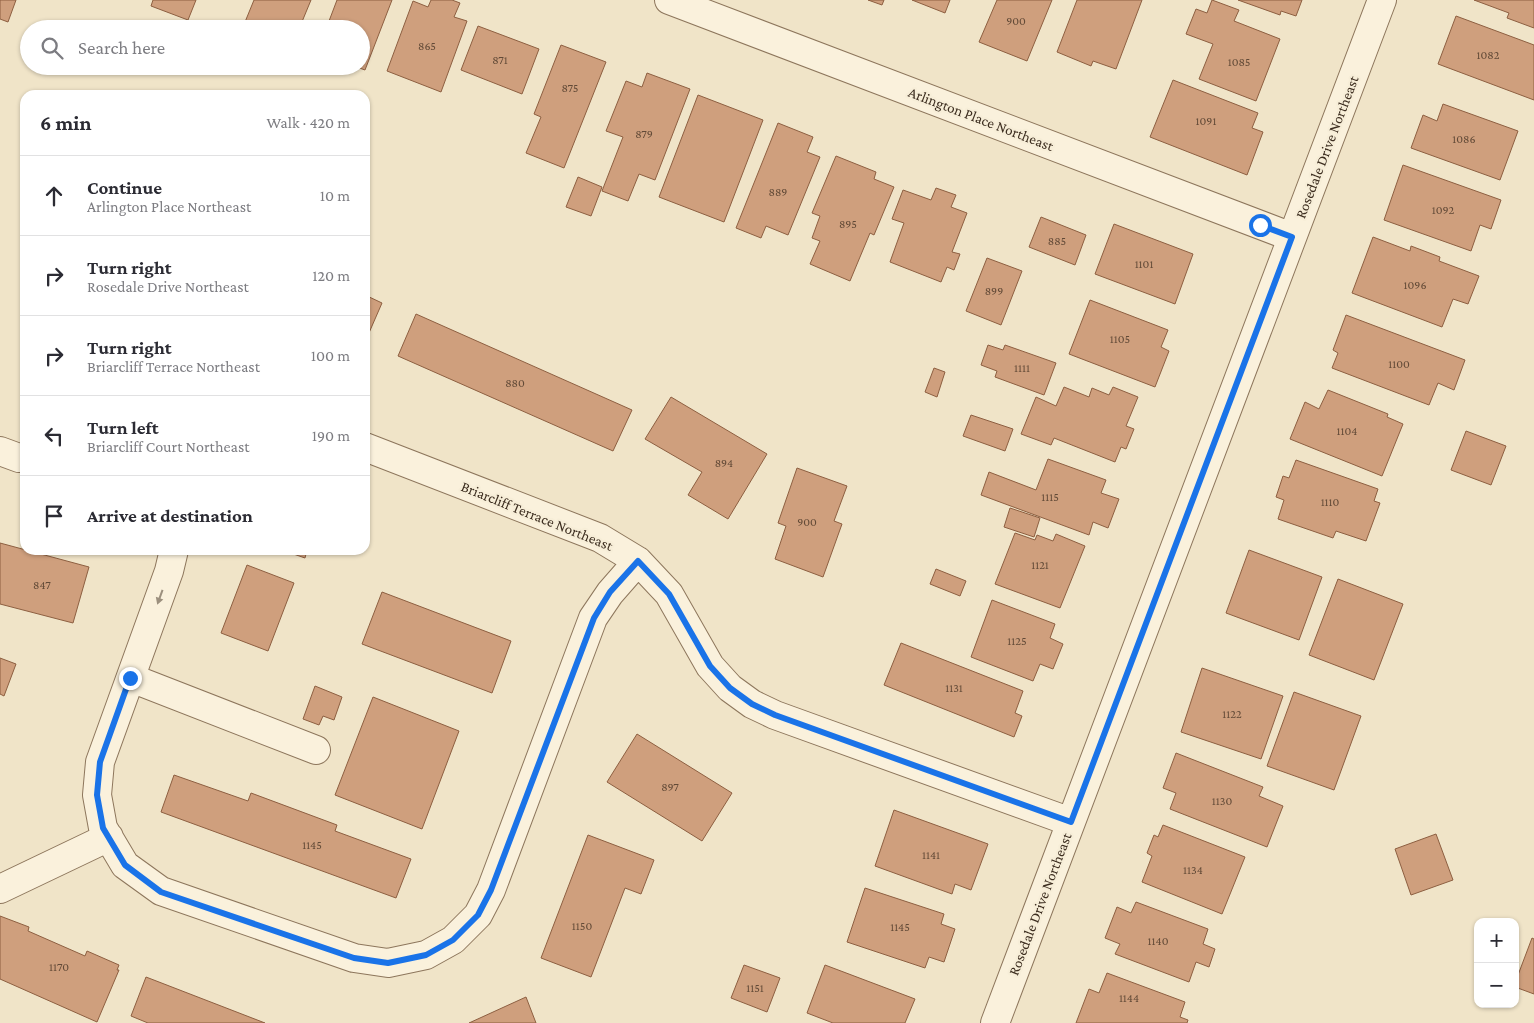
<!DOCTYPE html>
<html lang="en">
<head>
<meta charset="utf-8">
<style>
  :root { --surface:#fff; --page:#f7f7f7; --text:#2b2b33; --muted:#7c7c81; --line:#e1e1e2 }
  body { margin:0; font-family:"Crimson Pro",serif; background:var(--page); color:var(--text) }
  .controls { position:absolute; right:15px; bottom:15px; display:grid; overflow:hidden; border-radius:10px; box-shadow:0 1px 4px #0004 }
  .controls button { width:45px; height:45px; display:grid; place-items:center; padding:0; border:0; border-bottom:1px solid var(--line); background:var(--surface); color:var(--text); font:25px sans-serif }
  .stop { position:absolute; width:15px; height:15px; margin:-11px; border:4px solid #1a73e8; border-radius:50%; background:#fff }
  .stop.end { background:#1a73e8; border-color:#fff; box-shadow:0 1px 5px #0008 }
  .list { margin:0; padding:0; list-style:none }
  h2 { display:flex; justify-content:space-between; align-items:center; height:65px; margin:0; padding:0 20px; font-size:21px }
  h2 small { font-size:16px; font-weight:400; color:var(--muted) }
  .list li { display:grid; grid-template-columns:32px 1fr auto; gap:15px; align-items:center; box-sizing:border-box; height:80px; padding:0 20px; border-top:1px solid var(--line) }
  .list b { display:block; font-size:19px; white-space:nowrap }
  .list p { margin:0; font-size:16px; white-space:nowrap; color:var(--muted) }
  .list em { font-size:16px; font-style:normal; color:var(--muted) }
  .icon { flex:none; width:28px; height:28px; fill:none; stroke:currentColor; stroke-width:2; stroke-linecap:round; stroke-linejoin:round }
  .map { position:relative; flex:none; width:1534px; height:1023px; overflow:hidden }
  .search { position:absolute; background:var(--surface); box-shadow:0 1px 4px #0004; left:20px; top:20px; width:350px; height:55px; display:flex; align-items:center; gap:12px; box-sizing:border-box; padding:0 18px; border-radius:28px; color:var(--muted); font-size:19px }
  .panel { position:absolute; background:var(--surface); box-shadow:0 1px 4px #0004; left:20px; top:90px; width:350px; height:465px; border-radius:15px }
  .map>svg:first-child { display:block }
  .building { fill:#cf9f7d; stroke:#8d5f41 }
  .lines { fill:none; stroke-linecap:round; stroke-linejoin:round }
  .minor-casing { stroke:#8d765c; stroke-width:30 }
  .minor { stroke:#faf1dc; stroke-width:28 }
  .oneway { fill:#9c907e }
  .route { stroke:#1a73e8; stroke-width:6 }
  .labels { text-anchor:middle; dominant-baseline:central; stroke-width:4.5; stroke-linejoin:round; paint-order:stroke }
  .number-label { font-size:12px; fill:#624a37 }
  .street-label { font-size:15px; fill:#3d2e20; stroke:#f7eed8 }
</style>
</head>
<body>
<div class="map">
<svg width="1534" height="1023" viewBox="0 0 1534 1023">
  <rect width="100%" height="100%" fill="#f0e4c8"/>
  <path class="building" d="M0 0H16L8 22 0 19Z
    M153 0H196L188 20 151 6Z
    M254 0H311L299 29H256V27L245 22Z
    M337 0H392L365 70 354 66H361V29H326Z
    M431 0H452L460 3 454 17 467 21 441 92 387 71 413 1 428 7Z
    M868 0H884L882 5Z
    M912 0H950L945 13Z
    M997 0H1052L1027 61 979 42Z
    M1077 0H1142L1116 69 1093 61 1091 66 1057 52Z
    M1212 0 1239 10 1234 21 1280 39 1256 101 1199 79 1213 44 1186 34 1196 9 1207 13Z
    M1238 0H1302L1296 16 1281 11 1280 15Z
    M1474 0H1534V28L1507 18 1509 13Z
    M1456 16 1534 45V100L1438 64Z
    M478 26 539 49 522 94 461 70Z
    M561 45 606 62 564 168 526 153 541 117 534 114Z
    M647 73 690 89 655 180 639 174 628 201 602 191 623 137 606 131 626 81 642 87Z
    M1173 80 1258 113 1252 128 1263 132 1247 175 1150 137Z
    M698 95 763 120 724 222 659 197Z
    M1443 104 1518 131 1500 180 1411 148 1423 115 1437 121Z
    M778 123 813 137 807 152 820 157 788 235 766 226 761 238 736 228Z
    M836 156 876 172 874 179 894 187 874 235 870 233 850 281 810 264 820 241 812 238 820 216 812 213Z
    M1403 165 1501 200 1491 229 1480 225 1471 251 1384 220Z
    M578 177 602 187 591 216 566 207Z
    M936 188 956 195 951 207 967 213 952 252 960 254 954 270 947 267 941 282 890 262 904 223 892 219 903 190 931 200Z
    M1041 217 1086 235 1075 265 1029 247Z
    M1114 224 1193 254 1175 304 1095 274Z
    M1373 237 1410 251 1411 246 1440 257 1439 261 1479 276 1468 304 1453 299 1442 327 1352 293Z
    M987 258 1022 271 1001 325 966 311Z
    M365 295 382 303 365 342Z
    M1090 300 1168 330 1161 347 1169 351 1155 387 1069 354Z
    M416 314 632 410 613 451 398 356Z
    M1346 315 1465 360 1454 390 1438 383 1429 405 1332 368 1338 353 1333 350Z
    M988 345 1003 350 1005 345 1056 363 1044 395 995 377 997 371 981 365Z
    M934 368 945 372 937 397 925 392Z
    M1064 387 1089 397 1092 388 1109 395 1113 387 1138 397 1126 426 1134 429 1126 449 1121 447 1115 462 1054 438 1051 445 1021 434 1036 397 1056 406Z
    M1328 390 1388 414 1387 417 1403 424 1382 476 1290 439 1305 402 1319 409Z
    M671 397 767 454 728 519 688 495 702 472 645 439Z
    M971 415 1013 429 1005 451 963 436Z
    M1466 431 1506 446 1491 485 1451 470Z
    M1048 459 1106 480 1101 493 1119 499 1108 528 1093 522 1089 535 981 495 989 472 1036 490Z
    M1296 460 1378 489 1374 501 1380 503 1366 541 1336 531 1333 538 1278 519 1284 500 1276 497 1283 476 1289 478Z
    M797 468 847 486 834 521 842 524 823 577 775 559 786 526 778 523Z
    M1010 508 1040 518 1034 537 1004 527Z
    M1015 533 1035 540 1037 535 1053 541 1056 534 1085 546 1060 608 995 584Z
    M0 543 89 567 73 623 0 604Z
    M282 550H307L305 558Z
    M1249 550 1322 577 1299 640 1226 613Z
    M247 565 294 583 268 651 221 633Z
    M936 569 966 581 960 596 930 584Z
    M1338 579 1403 604 1374 680 1309 655Z
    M382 592 511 641 492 693 362 644Z
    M992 600 1055 624 1050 638 1063 644 1053 669 1040 664 1033 681 971 657Z
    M901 643 1023 691 1015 713 1022 716 1014 737 884 685Z
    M0 658 16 664 4 696 0 694Z
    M1202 668 1283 696 1261 759 1181 732Z
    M315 686 342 697 334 720 323 716 319 725 303 719Z
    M1294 692 1361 716 1334 790 1267 766Z
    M373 697 459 731 422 829 335 795Z
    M637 734 732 793 702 841 607 782Z
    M1176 753 1263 787 1259 796 1283 806 1267 847 1170 809 1176 793 1163 788Z
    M174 775 248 801 251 793 337 825 335 831 411 859 396 898 161 812Z
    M894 810 988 844 971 890 955 884 952 894 875 866Z
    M1163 825 1245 857 1222 914 1142 882 1152 856 1147 853 1154 835 1158 837Z
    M1436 834 1453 880 1411 895 1395 849Z
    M588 835 654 860 641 894 625 888 591 977 541 958Z
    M865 888 944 914 941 924 955 929 944 962 929 957 925 968 847 942Z
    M1136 902 1208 929 1203 944 1215 949 1209 967 1196 962 1189 982 1115 954 1120 944 1105 938 1117 907 1131 913Z
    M0 916 29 927 28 931 85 956 87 951 119 965 117 970H119L97 1022 0 979Z
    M1532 938 1534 939V994L1515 987V983Z
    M744 965 780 978 767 1012 731 998Z
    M825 965 915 999 905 1023H833L807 1013Z
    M1107 973 1185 1002 1180 1017 1188 1020 1187 1023H1076L1089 989 1099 993Z
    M146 977 265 1023H148L131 1016Z
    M526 997 536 1023H469Z"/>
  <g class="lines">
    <g class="minor-casing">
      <path id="minor" d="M669 0 1292 237
        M365 447 600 538 638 561 669 594 710 666 730 688 752 704 775 715 1071 822
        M0 451 19 458H25
        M174 550 169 571 100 762 97 795 103 828 125 865 161 891 354 958 388 963 426 955 453 940 478 915 491 890 593 618 610 593 638 561
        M131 678 316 750
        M0 889 109 837
        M995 1023 1382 0"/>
    </g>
    <use href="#minor" class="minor"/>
  </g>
  <defs><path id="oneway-solid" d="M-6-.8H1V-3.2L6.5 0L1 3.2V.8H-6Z" transform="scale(1.25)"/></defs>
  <use class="oneway" href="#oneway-solid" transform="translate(160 597) rotate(110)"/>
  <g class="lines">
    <path class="route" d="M130 678 100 762 97 795 103 828 125 865 161 892 354 958 388 963 426 955 453 940 478 915 491 890 594 618 610 592 638 561 669 594 710 666 730 688 752 704 775 715 1071 822 1292 237 1260 225"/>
  </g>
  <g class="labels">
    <g class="number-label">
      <text x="1016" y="21">900</text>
      <text x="427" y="46">865</text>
      <text x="1488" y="55">1082</text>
      <text x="500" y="60">871</text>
      <text x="1239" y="62">1085</text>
      <text x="570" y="88">875</text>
      <text x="1206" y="121">1091</text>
      <text x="644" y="134">879</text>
      <text x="1464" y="139">1086</text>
      <text x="778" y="192">889</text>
      <text x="1443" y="210">1092</text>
      <text x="848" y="224">895</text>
      <text x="1057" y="241">885</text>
      <text x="1144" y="264">1101</text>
      <text x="1415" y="285">1096</text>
      <text x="994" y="291">899</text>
      <text x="1120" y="339">1105</text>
      <text x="1399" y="364">1100</text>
      <text x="1022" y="368">1111</text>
      <text x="515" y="383">880</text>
      <text x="1347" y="431">1104</text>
      <text x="724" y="463">894</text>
      <text x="1050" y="497">1115</text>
      <text x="1330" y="502">1110</text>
      <text x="807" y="522">900</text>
      <text x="1040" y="565">1121</text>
      <text x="42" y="585">847</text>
      <text x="1017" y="641">1125</text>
      <text x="954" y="688">1131</text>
      <text x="1232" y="714">1122</text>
      <text x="670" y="787">897</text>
      <text x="1222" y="801">1130</text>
      <text x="312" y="845">1145</text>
      <text x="931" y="855">1141</text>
      <text x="1193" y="870">1134</text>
      <text x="582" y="926">1150</text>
      <text x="900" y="927">1145</text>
      <text x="1158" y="941">1140</text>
      <text x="59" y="967">1170</text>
      <text x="755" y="988">1151</text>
      <text x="1129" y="998">1144</text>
    </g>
    <g class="street-label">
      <text transform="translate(981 119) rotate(21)">Arlington Place Northeast</text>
      <text transform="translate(1327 147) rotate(-69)">Rosedale Drive Northeast</text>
      <text transform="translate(537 516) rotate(22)">Briarcliff Terrace Northeast</text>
      <text transform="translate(1040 904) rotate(-69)">Rosedale Drive Northeast</text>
    </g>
  </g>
</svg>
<div class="controls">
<button>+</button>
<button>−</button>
</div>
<div class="stop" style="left:1260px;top:225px"></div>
<div class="stop end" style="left:130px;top:678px"></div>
<div class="search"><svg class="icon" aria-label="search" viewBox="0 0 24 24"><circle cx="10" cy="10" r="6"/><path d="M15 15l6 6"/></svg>Search here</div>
<section class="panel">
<h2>6 min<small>Walk · 420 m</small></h2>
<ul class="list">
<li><svg class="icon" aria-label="ahead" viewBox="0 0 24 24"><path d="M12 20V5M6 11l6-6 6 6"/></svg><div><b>Continue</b><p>Arlington Place Northeast</p></div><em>10 m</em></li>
<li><svg class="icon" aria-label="right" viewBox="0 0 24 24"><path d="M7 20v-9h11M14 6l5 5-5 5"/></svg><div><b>Turn right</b><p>Rosedale Drive Northeast</p></div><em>120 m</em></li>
<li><svg class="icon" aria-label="right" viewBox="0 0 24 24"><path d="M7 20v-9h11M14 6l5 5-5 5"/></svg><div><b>Turn right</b><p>Briarcliff Terrace Northeast</p></div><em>100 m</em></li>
<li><svg class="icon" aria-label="left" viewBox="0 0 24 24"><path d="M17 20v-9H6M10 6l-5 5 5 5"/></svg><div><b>Turn left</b><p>Briarcliff Court Northeast</p></div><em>190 m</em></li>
<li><svg class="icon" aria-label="arrive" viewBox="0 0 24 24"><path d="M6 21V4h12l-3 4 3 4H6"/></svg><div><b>Arrive at destination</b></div></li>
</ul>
</section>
</div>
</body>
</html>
